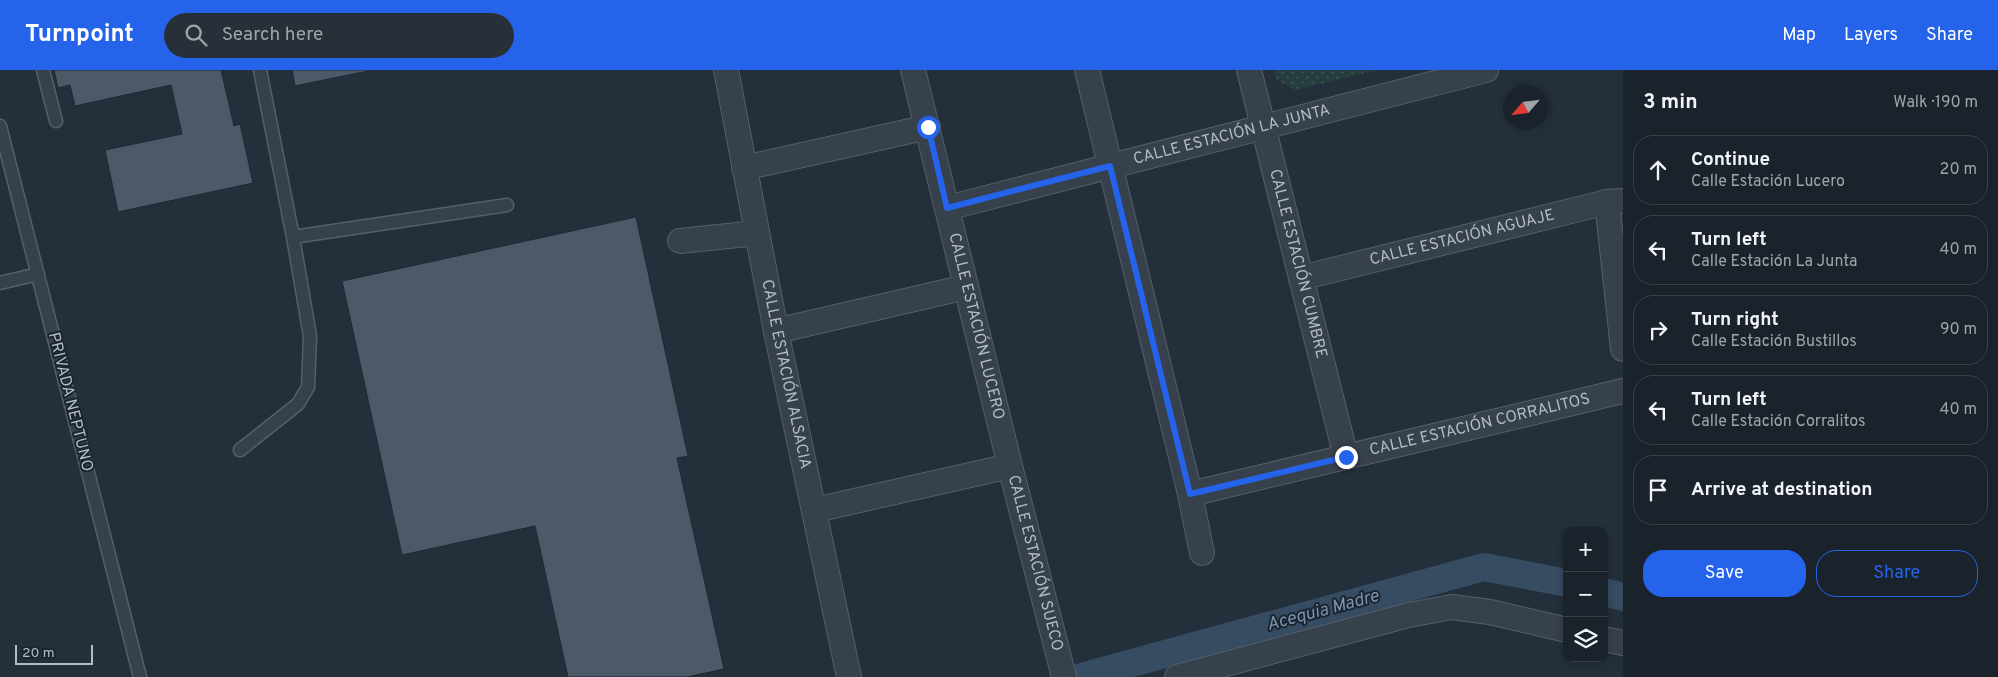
<!DOCTYPE html>
<html lang="en">
<head>
<meta charset="utf-8">
<style>
  :root { --surface:#1a232c; --page:#272f38; --text:#f1f3f6; --muted:#9fa4a9; --line:#384048; --accent:#2563eb }
  body { margin:0; font-family:Overpass,sans-serif; background:var(--page); color:var(--text) }
  .controls { position:absolute; right:15px; bottom:15px; display:grid; overflow:hidden; border-radius:10px; box-shadow:0 2px 8px #0003 }
  .controls button { width:45px; height:45px; display:grid; place-items:center; padding:0; border:0; border-bottom:1px solid var(--line); background:var(--surface); color:var(--text); font:25px sans-serif }
  .compass { position:absolute; left:1503px; top:15px; width:45px; height:45px; border-radius:50%; background:var(--surface); box-shadow:0 2px 8px #0003; rotate:242deg }
  .scale { position:absolute; left:15px; bottom:12px; width:78px; box-sizing:border-box; padding-left:5px; border:2px solid #b2bcc7; border-top:0; font-size:14px; line-height:18px; white-space:nowrap; color:#b2bcc7; -webkit-text-stroke:4px #1c2631; paint-order:stroke }
  .stop { position:absolute; width:15px; height:15px; margin:-11px; border:4px solid #2563eb; border-radius:50%; background:#fff }
  .stop.end { background:#2563eb; border-color:#fff; box-shadow:0 1px 5px #0008 }
  .list { margin:0; padding:0; list-style:none }
  h2 { display:flex; justify-content:space-between; align-items:center; height:65px; margin:0; padding:0 20px; font-size:21px }
  h2 small { font-size:16px; font-weight:400; color:var(--muted) }
  .list li { display:grid; grid-template-columns:32px 1fr auto; gap:15px; align-items:center; box-sizing:border-box; height:70px; margin:0 10px 10px; padding:0 10px; border:1px solid var(--line); border-radius:20px }
  .list b { display:block; font-size:19px; white-space:nowrap }
  .list p { margin:0; font-size:16px; white-space:nowrap; color:var(--muted) }
  .list em { font-size:16px; font-style:normal; color:var(--muted) }
  .actions { display:flex; gap:10px; padding:15px 20px }
  .actions a { flex:1; padding:11px 0; border:1px solid var(--accent); border-radius:20px; text-align:center; font-size:18px; color:var(--accent) }
  .actions .main { background:var(--accent); color:#fff }
  .icon { flex:none; width:28px; height:28px; fill:none; stroke:currentColor; stroke-width:2; stroke-linecap:round; stroke-linejoin:round }
  .map { position:relative; flex:none; width:1623px; height:607px; overflow:hidden }
  header { display:flex; align-items:center; gap:30px; box-sizing:border-box; height:70px; padding:0 25px; background:var(--accent); color:#fff }
  header strong { font-size:24px }
  nav { display:flex; gap:28px; margin-inline-start:auto; font-size:18px }
  .search { width:350px; height:45px; background:var(--page); display:flex; align-items:center; gap:12px; box-sizing:border-box; padding:0 18px; border-radius:28px; color:var(--muted); font-size:19px }
  main { display:flex }
  aside { flex:1; background:var(--surface) }
  .map>svg:first-child { display:block }
  .park { fill:url(#park-dots) }
  .lines { fill:none; stroke-linecap:round; stroke-linejoin:round }
  .canal { stroke:#364c62; stroke-width:28 }
  .building { fill:#4c5967; stroke:#1e2833 }
  .service-casing { stroke:#555f6a; stroke-width:15 }
  .minor-casing { stroke:#555f6a; stroke-width:26 }
  .service { stroke:#37414c; stroke-width:12 }
  .minor { stroke:#37414c; stroke-width:24 }
  .route { stroke:#2563eb; stroke-width:6 }
  .labels { text-anchor:middle; dominant-baseline:central; stroke-width:4; stroke-linejoin:round; paint-order:stroke }
  .street-label { font-size:16px; fill:#b2bcc7; stroke:#1c2631 }
  .water-label { font-size:18px; font-style:italic; fill:#7a94af; stroke:#1c2631 }
</style>
</head>
<body>
<header>
<strong>Turnpoint</strong>
<div class="search"><svg class="icon" aria-label="search" viewBox="0 0 24 24"><circle cx="10" cy="10" r="6"/><path d="M15 15l6 6"/></svg>Search here</div>
<nav><a>Map</a><a>Layers</a><a>Share</a></nav>
</header>
<main>
<div class="map">
<svg width="1623" height="607" viewBox="0 0 1623 607">
  <defs>
    <pattern id="park-dots" width="8" height="8" patternUnits="userSpaceOnUse" patternTransform="scale(1.25)"><rect width="8" height="8" fill="#263d3e"/><path d="M2 2h.1M6 6h.1" fill="none" stroke="#435758" stroke-width="1.8" stroke-linecap="round"/></pattern>
  </defs>
  <rect width="100%" height="100%" fill="#232f3b"/>
  <path class="park" d="M1274 0H1378L1295 20 1277 10Z"/>
  <g class="lines">
    <path class="canal" d="M1604 522 1623 527
      M1081 607 1484 497 1567 513"/>
  </g>
  <path class="building" d="M54 0H221L234 56 240 54 253 113 118 142 105 80 182 64 171 15 75 36 70 15 58 18Z
    M292 0H373L295 16Z
    M636 147 688 386 677 388 724 599 687 607H568L535 456 402 485 342 211Z"/>
  <g class="lines">
    <g class="service-casing">
      <path id="service" d="M43 0 56 51
        M0 56 140 607
        M293 167 507 135
        M0 213 38 204
        M240 380 298 334 308 317 310 266 293 167 260 0"/>
    </g>
    <g class="minor-casing">
      <g id="minor">
        <path id="s1" d="M726 0 776 261 849 607"/>
        <path id="s2" d="M913 0 1010 396 1064 607"/>
        <path d="M1087 0 1190 424 1202 483"/>
        <path id="s3" d="M1249 0 1346 387"/>
        <path d="M744 98 928 57"/>
        <path d="M1607 132 1623 279"/>
        <path id="s4" d="M947 138 1486 0"/>
        <path d="M680 171 757 163"/>
        <path id="s5" d="M1301 208 1607 132 1623 131"/>
        <path d="M776 261 966 217"/>
        <path id="s6" d="M1190 424 1623 321"/>
        <path d="M815 440 1010 396"/>
        <path d="M1604 569 1623 573"/>
        <path d="M1177 607 1409 545 1452 537 1490 542 1567 560"/>
      </g>
    </g>
    <use href="#service" class="service"/>
    <use href="#minor" class="minor"/>
  </g>
  <g class="lines">
    <path class="route" d="M928 57 947 138 1110 96 1190 424 1346 387"/>
  </g>
  <g class="labels">
    <g class="street-label">
      <text stroke="none"><textPath href="#s4" startOffset="294">CALLE ESTACIÓN LA JUNTA</textPath></text>
      <text stroke="none"><textPath href="#s5" startOffset="166">CALLE ESTACIÓN AGUAJE</textPath></text>
      <text stroke="none"><textPath href="#s3" startOffset="200">CALLE ESTACIÓN CUMBRE</textPath></text>
      <text stroke="none"><textPath href="#s2" startOffset="264">CALLE ESTACIÓN LUCERO</textPath></text>
      <text stroke="none"><textPath href="#s1" startOffset="310">CALLE ESTACIÓN ALSACIA</textPath></text>
      <text transform="translate(70 332) rotate(76)">PRIVADA NEPTUNO</text>
      <text stroke="none"><textPath href="#s6" startOffset="298">CALLE ESTACIÓN CORRALITOS</textPath></text>
      <text stroke="none"><textPath href="#s2" startOffset="508">CALLE ESTACIÓN SUECO</textPath></text>
    </g>
    <g class="water-label">
      <text transform="translate(1323 541) rotate(-15)">Acequia Madre</text>
    </g>
  </g>
</svg>
<div class="controls">
<button>+</button>
<button>−</button>
<button><svg class="icon" aria-label="layers" viewBox="0 0 24 24"><path d="M12 4l9 5-9 5-9-5zM3 14l9 5 9-5"/></svg></button>
</div>
<svg class="compass" viewBox="-18 -18 36 36"><path d="M0-13l5 13h-10z" fill="#e53935"/><path d="M0 13l5-13h-10z" fill="#9fa4a9"/></svg>
<div class="scale">20 m</div>
<div class="stop" style="left:928px;top:57px"></div>
<div class="stop end" style="left:1346px;top:387px"></div>
</div>
<aside>
<h2>3 min<small>Walk · 190 m</small></h2>
<ul class="list">
<li><svg class="icon" aria-label="ahead" viewBox="0 0 24 24"><path d="M12 20V5M6 11l6-6 6 6"/></svg><div><b>Continue</b><p>Calle Estación Lucero</p></div><em>20 m</em></li>
<li><svg class="icon" aria-label="left" viewBox="0 0 24 24"><path d="M17 20v-9H6M10 6l-5 5 5 5"/></svg><div><b>Turn left</b><p>Calle Estación La Junta</p></div><em>40 m</em></li>
<li><svg class="icon" aria-label="right" viewBox="0 0 24 24"><path d="M7 20v-9h11M14 6l5 5-5 5"/></svg><div><b>Turn right</b><p>Calle Estación Bustillos</p></div><em>90 m</em></li>
<li><svg class="icon" aria-label="left" viewBox="0 0 24 24"><path d="M17 20v-9H6M10 6l-5 5 5 5"/></svg><div><b>Turn left</b><p>Calle Estación Corralitos</p></div><em>40 m</em></li>
<li><svg class="icon" aria-label="arrive" viewBox="0 0 24 24"><path d="M6 21V4h12l-3 4 3 4H6"/></svg><div><b>Arrive at destination</b></div></li>
</ul>
<div class="actions"><a class="main">Save</a><a>Share</a></div>
</aside>
</main>
</body>
</html>
